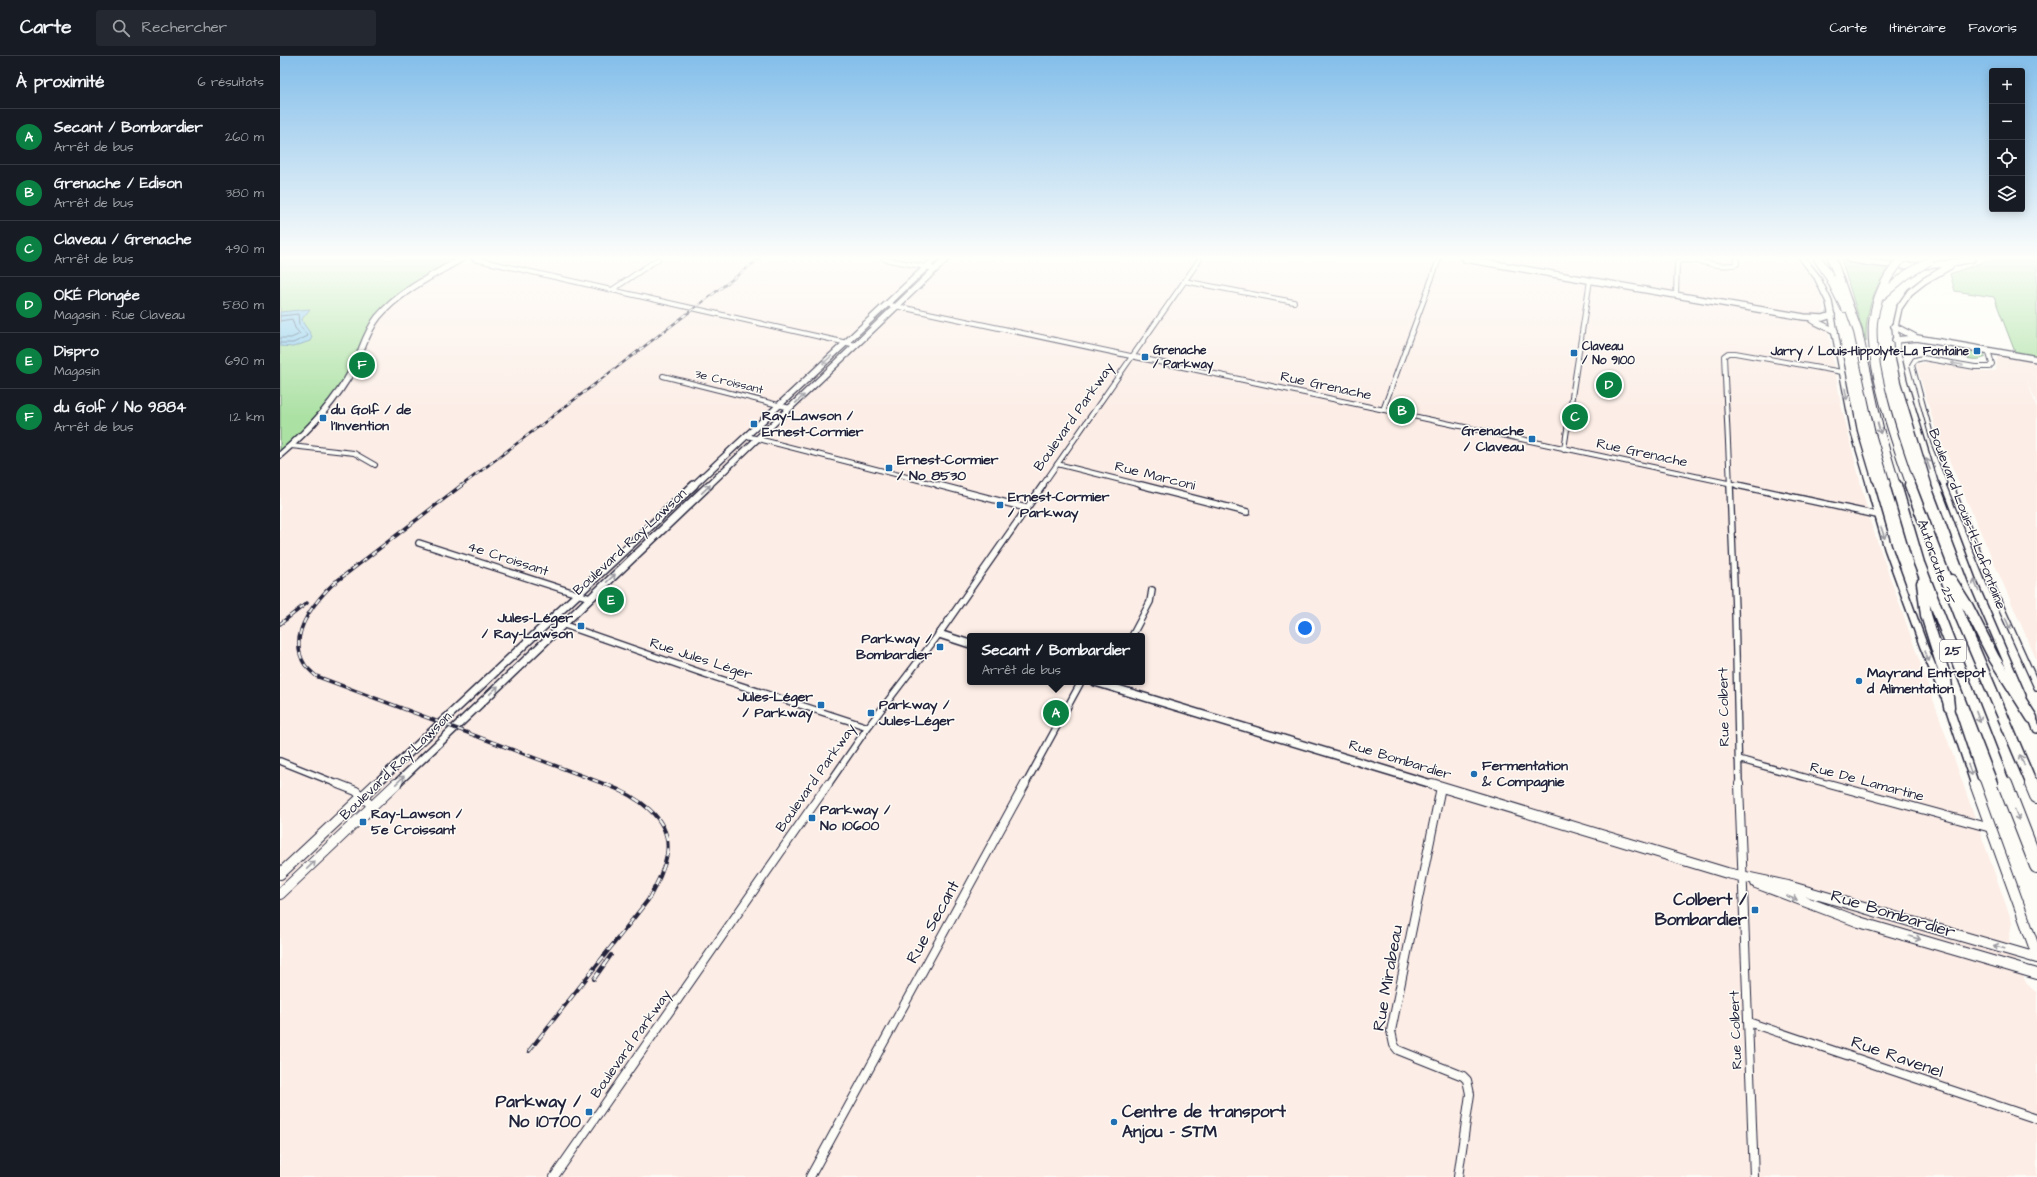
<!DOCTYPE html>
<html lang="fr">
<head>
<meta charset="utf-8">
<style>
  :root { --surface:#171b24; --page:#242831; --text:#f1f3f6; --muted:#9ea1a6; --line:#363941; --accent:#0b8043 }
  body { margin:0; font-family:"Architects Daughter",sans-serif; background:var(--page); color:var(--text) }
  .controls { position:absolute; right:12px; top:12px; display:grid; overflow:hidden; border-radius:4px; box-shadow:0 2px 10px #0003 }
  .controls button { width:36px; height:36px; display:grid; place-items:center; padding:0; border:0; border-bottom:1px solid var(--line); background:var(--surface); color:var(--text); font:20px sans-serif }
  .you { position:absolute; left:1025px; top:572px; width:14px; height:14px; margin:-10px; border:3px solid #fff; border-radius:50%; background:#1a73e8; box-shadow:0 0 0 6px #1a73e833 }
  .badge { display:grid; place-items:center; width:26px; height:26px; border-radius:50%; background:var(--accent); color:#fff; font-size:13px; font-weight:700 }
  .pin { position:absolute; translate:-50% -50%; border:2px solid #fff; box-shadow:0 1px 4px #0006 }
  .popup { position:absolute; left:687px; top:577px; width:178px; height:52px; box-sizing:border-box; display:grid; place-content:center; border-radius:4px; background:var(--surface); filter:drop-shadow(0 1px 3px #0005); font-size:13px; white-space:nowrap; color:var(--muted) }
  .popup b { font-size:15px; color:var(--text) }
  .popup::after { content:''; position:absolute; left:50%; top:100%; margin-left:-8px; border:8px solid transparent; border-top-color:var(--surface) }
  .list { margin:0; padding:0; list-style:none }
  h2 { display:flex; justify-content:space-between; align-items:center; height:52px; margin:0; padding:0 16px; font-size:17px }
  h2 small { font-size:13px; font-weight:400; color:var(--muted) }
  .list li { display:grid; grid-template-columns:26px 1fr auto; gap:12px; align-items:center; box-sizing:border-box; height:56px; padding:0 16px; border-top:1px solid var(--line) }
  .list b { display:block; font-size:15px; white-space:nowrap }
  .list p { margin:0; font-size:13px; white-space:nowrap; color:var(--muted) }
  .list em { font-size:13px; font-style:normal; color:var(--muted) }
  .icon { flex:none; width:22px; height:22px; fill:none; stroke:currentColor; stroke-width:2; stroke-linecap:round; stroke-linejoin:round }
  .map { position:relative; flex:none; width:1757px; height:1121px; overflow:hidden }
  header { display:flex; align-items:center; gap:24px; box-sizing:border-box; height:56px; padding:0 20px; background:var(--surface); border-bottom:1px solid var(--line) }
  header strong { font-size:19px }
  nav { display:flex; gap:22px; margin-inline-start:auto; font-size:14px }
  .search { width:280px; height:36px; background:var(--page); display:flex; align-items:center; gap:10px; box-sizing:border-box; padding:0 14px; border-radius:4px; color:var(--muted); font-size:15px }
  main { display:flex }
  aside { flex:1; background:var(--surface) }
  .map>svg:first-child { display:block }
  .built { fill:#fcede6; fill-rule:evenodd }
  .green { fill:#ace1a4; stroke:#678270 }
  .water { fill:#8bccec; stroke:#6188a5 }
  .lines { fill:none; stroke-linecap:round; stroke-linejoin:round }
  .shore { stroke:#4c6682; stroke-width:1 }
  .minor-far2-casing { stroke:#22223b; stroke-width:6 }
  .minor-far1-casing { stroke:#22223b; stroke-width:8 }
  .minor-casing { stroke:#22223b; stroke-width:10 }
  .tertiary-far2-casing { stroke:#22223b; stroke-width:8 }
  .tertiary-far1-casing { stroke:#22223b; stroke-width:10 }
  .tertiary-casing { stroke:#22223b; stroke-width:12 }
  .secondary-far2-casing { stroke:#22223b; stroke-width:8 }
  .secondary-far1-casing { stroke:#22223b; stroke-width:10 }
  .secondary-casing { stroke:#22223b; stroke-width:12 }
  .motorway-far2-casing { stroke:#22223b; stroke-width:10 }
  .motorway-far1-casing { stroke:#22223b; stroke-width:13 }
  .motorway-casing { stroke:#22223b; stroke-width:16 }
  .minor-far2 { stroke:#fdfcf7; stroke-width:4 }
  .minor-far1 { stroke:#fdfcf7; stroke-width:5.5 }
  .minor { stroke:#fdfcf7; stroke-width:8 }
  .tertiary-far2 { stroke:#fdfcf7; stroke-width:5.5 }
  .tertiary-far1 { stroke:#fdfcf7; stroke-width:7 }
  .tertiary { stroke:#fdfcf7; stroke-width:10 }
  .secondary-far2 { stroke:#fdfcf7; stroke-width:5.5 }
  .secondary-far1 { stroke:#fdfcf7; stroke-width:7 }
  .secondary { stroke:#fdfcf7; stroke-width:10 }
  .motorway-far2 { stroke:#fdfcf7; stroke-width:8 }
  .motorway-far1 { stroke:#fdfcf7; stroke-width:10 }
  .motorway { stroke:#fdfcf7; stroke-width:14 }
  .rail-far2-casing { stroke:#22223b; stroke-width:2.5 }
  .rail-far1-casing { stroke:#22223b; stroke-width:3.5 }
  .rail-casing { stroke:#22223b; stroke-width:4 }
  .rail-far2 { stroke:#fdfcf7; stroke-width:1.5; stroke-dasharray:4.5; stroke-linecap:butt }
  .rail-far1 { stroke:#fdfcf7; stroke-width:2; stroke-dasharray:6; stroke-linecap:butt }
  .rail { stroke:#fdfcf7; stroke-width:2.5; stroke-dasharray:8; stroke-linecap:butt }
  .motorway-bridge-casing { stroke:#22223b; stroke-width:10; stroke-linecap:butt }
  .motorway-bridge { stroke:#fdfcf7; stroke-width:8 }
  .oneway { stroke:#9a9aa2 }
  .poi-dot { fill:#1f6fb2; stroke:#fdfcf7; stroke-width:1.5 }
  .labels { text-anchor:middle; dominant-baseline:central; stroke-width:3; stroke-linejoin:round; paint-order:stroke }
  .far-poi-label { font-size:12px; font-weight:bold; fill:#22223b; stroke:#fdfcf7; text-anchor:start }
  .far-street-label { font-size:12px; fill:#22223b; stroke:#fdfcf7 }
  .shield { fill:#fdfcf7; stroke:#646373; stroke-width:1 }
  .shield-label { font-size:13px; font-weight:bold; fill:#22223b }
  .street-label { font-size:14px; fill:#22223b; stroke:#fdfcf7 }
  .poi-label { font-size:14px; font-weight:bold; fill:#22223b; stroke:#fdfcf7; text-anchor:start }
  .near-poi-label { font-size:17px; font-weight:bold; fill:#22223b; stroke:#fdfcf7; text-anchor:end }
  .near-street-label { font-size:17px; fill:#22223b; stroke:#fdfcf7 }
</style>
</head>
<body>
<header>
<strong>Carte</strong>
<div class="search"><svg class="icon" aria-label="search" viewBox="0 0 24 24"><circle cx="10" cy="10" r="6"/><path d="M15 15l6 6"/></svg>Rechercher</div>
<nav><a>Carte</a><a>Itinéraire</a><a>Favoris</a></nav>
</header>
<main>
<aside>
<h2>À proximité<small>6 résultats</small></h2>
<ul class="list">
<li><span class="badge">A</span><div><b>Secant / Bombardier</b><p>Arrêt de bus</p></div><em>260 m</em></li>
<li><span class="badge">B</span><div><b>Grenache / Edison</b><p>Arrêt de bus</p></div><em>380 m</em></li>
<li><span class="badge">C</span><div><b>Claveau / Grenache</b><p>Arrêt de bus</p></div><em>490 m</em></li>
<li><span class="badge">D</span><div><b>OKÉ Plongée</b><p>Magasin · Rue Claveau</p></div><em>580 m</em></li>
<li><span class="badge">E</span><div><b>Dispro</b><p>Magasin</p></div><em>690 m</em></li>
<li><span class="badge">F</span><div><b>du Golf / No 9884</b><p>Arrêt de bus</p></div><em>1.2 km</em></li>
</ul>
</aside>
<div class="map">
<svg width="1757" height="1121" viewBox="0 0 1757 1121">
  <rect width="100%" height="100%" fill="#fdfcf7"/>
  <filter id="ink" filterUnits="userSpaceOnUse"><feTurbulence type="fractalNoise" baseFrequency=".025" numOctaves="2"/><feDisplacementMap in="SourceGraphic" scale="8" xChannelSelector="R" yChannelSelector="G"/><feConvolveMatrix kernelMatrix="1 2 1 2 8 2 1 2 1" color-interpolation-filters="sRGB"/></filter>
  <g filter="url(#ink)">
    <path class="built" d="M179 203H1517L1532 222 1542 243 1544 256 1540 259 1541 270 1548 274 1561 349 1590 465 1732 866 1729 883 1746 927 1757 937V1121H0V394L94 259ZM690 580H862V626H690Z
      M1717 299 1757 305V348L1745 320 1757 352V605L1656 374 1636 308 1647 306 1707 316 1716 314Z"/>
    <path class="green" d="M0 203H180L127 235 99 260 72 315 42 356 0 399Z
      M1561 203 1608 212C1593 235 1585 257 1586 285Z
      M1711 203H1757V300L1735 296 1714 241 1675 235 1670 218Z
      M1674 294 1702 296 1706 301C1697 306 1682 302 1674 297Z"/>
    <path class="water" d="M30 253 22 263C23 270 30 274 32 281L30 285 13 291 0 290V256Z"/>
    <g class="lines">
      <path class="shore" d="M0 260 18 258 19 269 28 280 13 287H0
        M0 265 12 263 15 272 20 278 11 282H0"/>
      <g class="minor-far2-casing">
        <path id="minor-far2" d="M194 203 576 289
          M604 203 656 213
          M904 225 1014 246
          M332 234 378 203
          M1396 239 1397 207 1399 205C1419 201 1437 214 1457 208V203
          M606 248 1462 430
          M383 320 510 352
          M1103 354 1159 203
          M467 380 662 430
          M11 390 74 397 95 409
          M1284 393 1310 224
          M777 408 865 430
          M762 430 920 203
          M1450 430 1444 300 1448 297H1455L1562 316
          M1671 430 1653 386 1632 309 1635 304 1643 302 1695 311H1709L1712 308 1708 294"/>
      </g>
      <g class="minor-far1-casing">
        <path id="minor-far1" d="M658 429 746 452
          M861 429 967 456
          M1450 429 1455 554 1459 729
          M1457 429 1597 459
          M1670 429 1710 527 1757 631
          M139 487 310 542
          M270 564 425 618 588 671
          M852 580 870 546 872 534
          M1458 703 1552 729
          M0 705 60 729
          M548 729 588 671 659 578 763 429
          M745 729 801 626"/>
      </g>
      <g class="minor-casing">
        <path id="minor" d="M58 728 76 735 92 750
          M1459 728 1474 1121
          M1549 728 1711 772
          M1161 731 1111 975 1114 989 1118 994 1183 1020 1187 1024 1190 1038 1178 1121
          M1468 966 1757 1063
          M274 1121 548 728
          M530 1121 745 728"/>
      </g>
      <g class="tertiary-far2-casing">
        <path id="tertiary-far2" d="M1185 203 1524 261 1543 262 1552 259
          M1532 264 1555 275
          M1614 270 1635 281
          M1615 284 1637 282 1757 303
          M0 399C28 375 55 346 73 313 82 295 86 276 98 261 120 235 152 220 181 203
          M413 430 655 203
          M428 430 666 203"/>
      </g>
      <g class="tertiary-far1-casing">
        <path id="tertiary-far1" d="M659 578 690 588
          M815 626 1155 729
          M95 729 414 429
          M115 729 429 429"/>
      </g>
      <g class="tertiary-casing">
        <path id="tertiary" d="M1152 728 1447 817 1508 830 1757 902
          M0 818 96 728
          M1476 827 1579 866 1757 918
          M0 838 116 728"/>
      </g>
      <g class="secondary-far2-casing">
        <path id="secondary-far2" d="M1523 203 1537 221 1549 246 1574 376 1590 430
          M1569 203C1611 211 1650 213 1692 203
          M1656 430 1624 325 1617 294 1615 270 1619 252 1630 236 1644 225 1670 210"/>
      </g>
      <g class="secondary-far1-casing">
        <path id="secondary-far1" d="M1590 429 1608 492 1644 591 1669 651 1695 729
          M1656 429 1692 524 1742 640
          M1751 658 1757 673"/>
      </g>
      <g class="secondary-casing">
        <path id="secondary" d="M1695 728 1757 899"/>
      </g>
      <g class="motorway-far2-casing">
        <path id="motorway-far2" d="M1538 203 1548 218 1565 252
          M1552 203 1578 276 1599 373 1616 430
          M1609 220C1600 234 1595 250 1593 266 1589 311 1616 387 1631 430
          M1600 241 1626 219"/>
      </g>
      <g class="motorway-far1-casing">
        <path id="motorway-far1" d="M1616 429 1639 507 1725 729
          M1630 429 1681 562 1752 729
          M1671 524 1688 551 1714 602 1752 662
          M1642 527 1646 559 1666 623 1669 651"/>
      </g>
      <g class="motorway-casing">
        <path id="motorway" d="M1725 728 1757 810
          M1752 728 1757 740"/>
      </g>
      <use href="#minor-far2" class="minor-far2"/>
      <use href="#minor-far1" class="minor-far1"/>
      <use href="#minor" class="minor"/>
      <use href="#tertiary-far2" class="tertiary-far2"/>
      <use href="#tertiary-far1" class="tertiary-far1"/>
      <use href="#tertiary" class="tertiary"/>
      <use href="#secondary-far2" class="secondary-far2"/>
      <use href="#secondary-far1" class="secondary-far1"/>
      <use href="#secondary" class="secondary"/>
      <use href="#motorway-far2" class="motorway-far2"/>
      <use href="#motorway-far1" class="motorway-far1"/>
      <use href="#motorway" class="motorway"/>
      <g class="rail-far2-casing">
        <path id="rail-far2" d="M181 430 479 203"/>
      </g>
      <g class="rail-far1-casing">
        <path id="rail-far1" d="M56 525C35 545 6 579 25 609 28 613 33 617 36 620L327 729
          M53 528 182 429
          M0 568 27 547"/>
      </g>
      <g class="rail-casing">
        <path id="rail" d="M314 923 331 899
          M249 995 368 844C376 829 384 815 387 798 393 761 354 739 325 728"/>
      </g>
      <use href="#rail-far2" class="rail-far2"/>
      <use href="#rail-far1" class="rail-far1"/>
      <use href="#rail" class="rail"/>
      <g class="motorway-bridge-casing">
        <path id="motorway-bridge" d="M1626 219 1649 205
          M1609 220 1621 203"/>
      </g>
      <use href="#motorway-bridge" class="motorway-bridge"/>
    </g>
    <defs><path id="oneway-shaft" d="M-6 0H5M1.5-3L5.5 0L1.5 3" fill="none" stroke-width="1.6" stroke-linecap="round" stroke-linejoin="round"/></defs>
    <g class="oneway">
      <use href="#oneway-shaft" transform="translate(547 304) rotate(137)"/>
      <use href="#oneway-shaft" transform="translate(1677 308) rotate(-170)"/>
      <use href="#oneway-shaft" transform="translate(1566 338) rotate(80)"/>
      <use href="#oneway-shaft" transform="translate(520 343) rotate(-44)"/>
      <use href="#oneway-shaft" transform="translate(1599 372) rotate(75)"/>
      <use href="#oneway-shaft" transform="translate(1648 408) rotate(-110)"/>
      <use href="#oneway-shaft" transform="translate(426 433) rotate(-44)"/>
      <use href="#oneway-shaft" transform="translate(1603 477) rotate(72)"/>
      <use href="#oneway-shaft" transform="translate(331 522) rotate(-43)"/>
      <use href="#oneway-shaft" transform="translate(1696 529) rotate(-113)"/>
      <use href="#oneway-shaft" transform="translate(1728 568) rotate(66)"/>
      <use href="#oneway-shaft" transform="translate(1647 600) rotate(68)"/>
      <use href="#oneway-shaft" transform="translate(214 634) rotate(-44)"/>
      <use href="#oneway-shaft" transform="translate(1698 661) rotate(69)"/>
      <use href="#oneway-shaft" transform="translate(1742 704) rotate(-113)"/>
      <use href="#oneway-shaft" transform="translate(1690 714) rotate(71)"/>
      <use href="#oneway-shaft" transform="translate(120 724) rotate(-44)"/>
      <use href="#oneway-shaft" transform="translate(1737 759) rotate(68)"/>
      <use href="#oneway-shaft" transform="translate(31 809) rotate(-44)"/>
      <use href="#oneway-shaft" transform="translate(1512 842) rotate(23)"/>
      <use href="#oneway-shaft" transform="translate(1635 882) rotate(16)"/>
      <use href="#oneway-shaft" transform="translate(1719 891) rotate(-164)"/>
    </g>
  </g>
  <linearGradient id="sky" x2="0" y2="1"><stop stop-color="#83beea"/><stop offset="0.56" stop-color="#fefefb"/><stop offset="1" stop-color="#fefefb" stop-opacity="0"/></linearGradient>
  <rect width="1757" height="360" fill="url(#sky)"/>
  <g class="poi-dot">
    <rect x="1693" y="291" width="8" height="8" rx="2"/>
    <rect x="1290" y="293" width="8" height="8" rx="2"/>
    <rect x="861" y="297" width="8" height="8" rx="2"/>
    <rect x="39" y="358" width="8" height="8" rx="2"/>
    <rect x="470" y="364" width="8" height="8" rx="2"/>
    <rect x="1248" y="379" width="8" height="8" rx="2"/>
    <rect x="605" y="408" width="8" height="8" rx="2"/>
    <rect x="716" y="445" width="8" height="8" rx="2"/>
    <rect x="297" y="566" width="8" height="8" rx="2"/>
    <rect x="656" y="587" width="8" height="8" rx="2"/>
    <circle cx="1579" cy="625" r="4"/>
    <rect x="537" y="645" width="8" height="8" rx="2"/>
    <rect x="587" y="653" width="8" height="8" rx="2"/>
    <circle cx="1194" cy="718" r="4"/>
    <rect x="528" y="758" width="8" height="8" rx="2"/>
    <rect x="79" y="762" width="8" height="8" rx="2"/>
    <rect x="1471" y="850" width="8" height="8" rx="2"/>
    <rect x="305" y="1052" width="8" height="8" rx="2"/>
    <circle cx="834" cy="1066" r="4"/>
  </g>
  <g class="labels">
    <g class="far-poi-label">
      <text x="1302" y="290">Claveau<tspan x="1302" dy="14">/ No 9100</tspan></text>
      <text x="873" y="294">Grenache<tspan x="873" dy="14">/ Parkway</tspan></text>
      <text x="1689" y="295" text-anchor="end">Jarry / Louis-Hippolyte-La Fontaine</text>
    </g>
    <g class="far-street-label">
      <text transform="translate(449 326) rotate(14)">3e Croissant</text>
    </g>
    <rect class="shield" x="1660" y="584" width="26" height="22" rx="3"/>
    <g class="shield-label">
      <text x="1673" y="595">25</text>
    </g>
    <g class="street-label">
      <text transform="translate(1046 330) rotate(12)">Rue Grenache</text>
      <text transform="translate(794 361) rotate(-55)">Boulevard Parkway</text>
      <text transform="translate(1362 397) rotate(12)">Rue Grenache</text>
      <text transform="translate(875 420) rotate(14)">Rue Marconi</text>
      <text transform="translate(1687 463) rotate(69)">Boulevard Louis-H.-Lafontaine</text>
      <text transform="translate(350 486) rotate(-43)">Boulevard Ray-Lawson</text>
      <text transform="translate(228 503) rotate(18)">4e Croissant</text>
      <text transform="translate(1656 506) rotate(71)">Autoroute 25</text>
      <text transform="translate(421 603) rotate(18)">Rue Jules Léger</text>
      <text transform="translate(1444 651) rotate(-91)">Rue Colbert</text>
      <text transform="translate(1120 704) rotate(17)">Rue Bombardier</text>
      <text transform="translate(116 710) rotate(-44)">Boulevard Ray-Lawson</text>
      <text transform="translate(536 722) rotate(-55)">Boulevard Parkway</text>
      <text transform="translate(1587 726) rotate(15)">Rue De Lamartine</text>
      <text transform="translate(1456 974) rotate(-92)">Rue Colbert</text>
      <text transform="translate(351 988) rotate(-55)">Boulevard Parkway</text>
    </g>
    <g class="poi-label">
      <text x="51" y="354">du Golf / de<tspan x="51" dy="16">l'Invention</tspan></text>
      <text x="482" y="360">Ray-Lawson /<tspan x="482" dy="16">Ernest-Cormier</tspan></text>
      <text x="1244" y="375" text-anchor="end">Grenache<tspan x="1244" dy="16">/ Claveau</tspan></text>
      <text x="617" y="404">Ernest-Cormier<tspan x="617" dy="16">/ No 8530</tspan></text>
      <text x="728" y="441">Ernest-Cormier<tspan x="728" dy="16">/ Parkway</tspan></text>
      <text x="293" y="562" text-anchor="end">Jules-Léger<tspan x="293" dy="16">/ Ray-Lawson</tspan></text>
      <text x="652" y="583" text-anchor="end">Parkway /<tspan x="652" dy="16">Bombardier</tspan></text>
      <text x="1587" y="617">Mayrand Entrepot<tspan x="1587" dy="16">d Alimentation</tspan></text>
      <text x="533" y="641" text-anchor="end">Jules-Léger<tspan x="533" dy="16">/ Parkway</tspan></text>
      <text x="599" y="649">Parkway /<tspan x="599" dy="16">Jules-Léger</tspan></text>
      <text x="1202" y="710">Fermentation<tspan x="1202" dy="16">&amp; Compagnie</tspan></text>
      <text x="540" y="754">Parkway /<tspan x="540" dy="16">No 10600</tspan></text>
      <text x="91" y="758">Ray-Lawson /<tspan x="91" dy="16">5e Croissant</tspan></text>
    </g>
    <g class="near-poi-label">
      <text x="1467" y="844">Colbert /<tspan x="1467" dy="20">Bombardier</tspan></text>
      <text x="301" y="1046">Parkway /<tspan x="301" dy="20">No 10700</tspan></text>
      <text x="842" y="1056" text-anchor="start">Centre de transport<tspan x="842" dy="20">Anjou - STM</tspan></text>
    </g>
    <g class="near-street-label">
      <text transform="translate(1613 858) rotate(17)">Rue Bombardier</text>
      <text transform="translate(653 866) rotate(-61)">Rue Secant</text>
      <text transform="translate(1108 922) rotate(-80)">Rue Mirabeau</text>
      <text transform="translate(1617 1001) rotate(19)">Rue Ravenel</text>
    </g>
  </g>
</svg>
<div class="controls">
<button>+</button>
<button>−</button>
<button><svg class="icon" aria-label="locate" viewBox="0 0 24 24"><circle cx="12" cy="12" r="6"/><path d="M12 2v4M12 18v4M2 12h4M18 12h4"/></svg></button>
<button><svg class="icon" aria-label="layers" viewBox="0 0 24 24"><path d="M12 4l9 5-9 5-9-5zM3 14l9 5 9-5"/></svg></button>
</div>
<div class="you"></div>
<div class="pin badge" style="left:776px;top:657px">A</div>
<div class="popup"><b>Secant / Bombardier</b>Arrêt de bus</div>
<div class="pin badge" style="left:1122px;top:355px">B</div>
<div class="pin badge" style="left:1295px;top:361px">C</div>
<div class="pin badge" style="left:1329px;top:329px">D</div>
<div class="pin badge" style="left:331px;top:544px">E</div>
<div class="pin badge" style="left:82px;top:309px">F</div>
</div>
</main>
</body>
</html>
